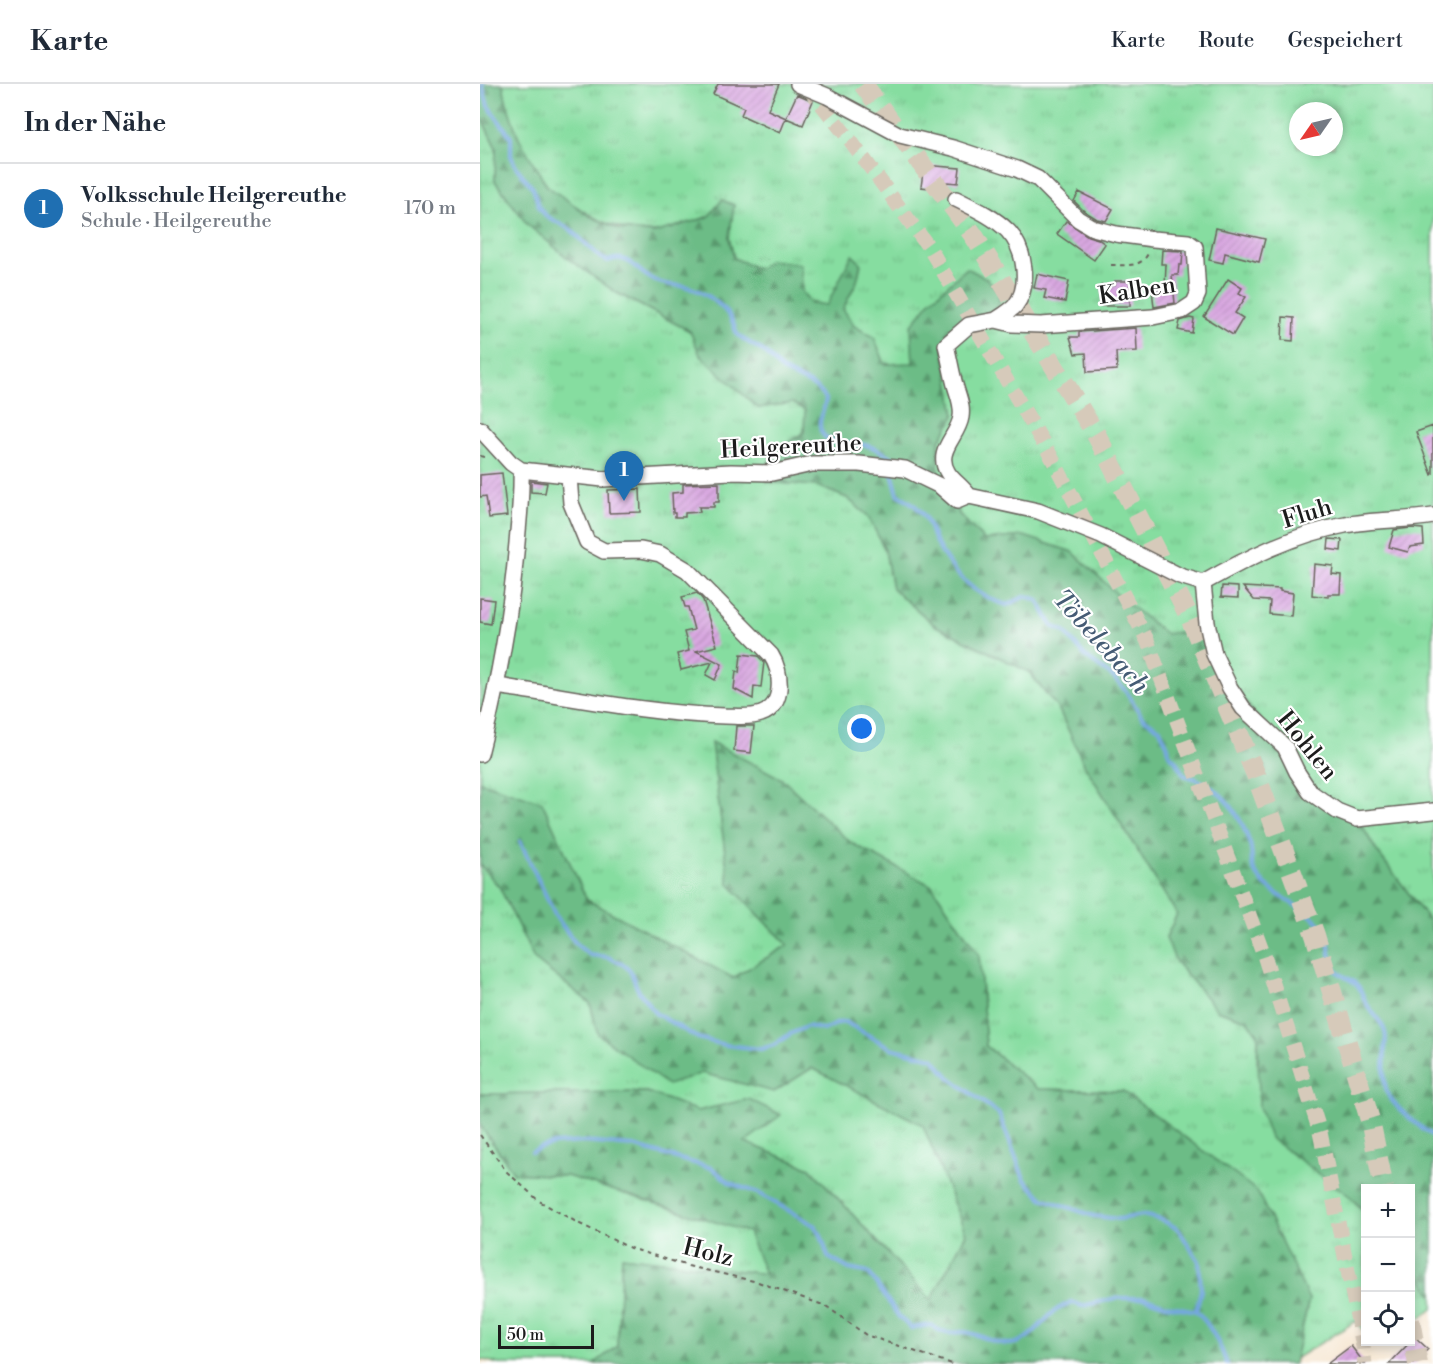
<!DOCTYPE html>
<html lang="de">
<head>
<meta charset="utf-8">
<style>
  :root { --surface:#fff; --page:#f6f6f7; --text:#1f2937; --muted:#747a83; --line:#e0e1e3; --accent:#1f6fb2 }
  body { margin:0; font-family:"Libre Bodoni",serif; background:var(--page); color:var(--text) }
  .controls { position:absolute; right:18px; bottom:18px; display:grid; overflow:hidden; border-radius:0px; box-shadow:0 3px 9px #0003 }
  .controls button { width:54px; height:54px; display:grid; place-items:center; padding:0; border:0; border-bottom:2px solid var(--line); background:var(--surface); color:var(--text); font:30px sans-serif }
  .compass { position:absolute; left:809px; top:18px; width:54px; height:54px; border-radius:50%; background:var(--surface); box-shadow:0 3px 9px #0003; rotate:236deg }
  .scale { position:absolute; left:18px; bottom:15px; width:96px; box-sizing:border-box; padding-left:6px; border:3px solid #1c1c1c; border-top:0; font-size:16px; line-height:21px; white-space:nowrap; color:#1c1c1c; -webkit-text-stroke:4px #fff; paint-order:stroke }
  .you { position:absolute; left:382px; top:645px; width:21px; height:21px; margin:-15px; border:4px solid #fff; border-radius:50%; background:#1a73e8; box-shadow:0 0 0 9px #1a73e833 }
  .badge { display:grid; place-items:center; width:39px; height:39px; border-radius:50%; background:var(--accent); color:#fff; font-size:20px; font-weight:700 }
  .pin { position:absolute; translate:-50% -50px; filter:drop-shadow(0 2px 3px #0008) }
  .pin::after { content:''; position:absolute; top:32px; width:21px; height:18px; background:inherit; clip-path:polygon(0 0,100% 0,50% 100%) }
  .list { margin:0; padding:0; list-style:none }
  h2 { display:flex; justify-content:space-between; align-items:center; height:78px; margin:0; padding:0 24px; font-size:26px }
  h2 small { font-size:20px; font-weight:400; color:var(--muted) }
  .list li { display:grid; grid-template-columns:39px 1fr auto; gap:18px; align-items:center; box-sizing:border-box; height:90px; padding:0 24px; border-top:2px solid var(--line) }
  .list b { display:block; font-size:22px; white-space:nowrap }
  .list p { margin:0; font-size:20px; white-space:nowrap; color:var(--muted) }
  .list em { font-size:20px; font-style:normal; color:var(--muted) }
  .icon { flex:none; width:33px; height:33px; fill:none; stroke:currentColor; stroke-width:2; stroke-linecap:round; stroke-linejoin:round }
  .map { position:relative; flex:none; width:953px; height:1280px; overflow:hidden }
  header { display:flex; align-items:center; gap:36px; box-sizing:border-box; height:84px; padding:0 30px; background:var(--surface); border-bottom:2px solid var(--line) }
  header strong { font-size:28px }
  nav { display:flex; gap:33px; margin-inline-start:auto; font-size:21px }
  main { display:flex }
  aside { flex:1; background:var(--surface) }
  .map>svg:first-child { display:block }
  .grass { fill:url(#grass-tufts); stroke:#517c5e; stroke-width:1.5; fill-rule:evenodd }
  .forest { fill:url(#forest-firs); stroke:#446c51; stroke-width:1.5 }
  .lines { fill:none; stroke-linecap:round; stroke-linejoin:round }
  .stream { stroke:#74a7e0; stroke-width:4 }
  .building { fill:url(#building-hatch) }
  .minor-tunnel { stroke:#d6caba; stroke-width:15; stroke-dasharray:15 8; stroke-linecap:butt }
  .major-tunnel { stroke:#d6caba; stroke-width:20; stroke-dasharray:20 10; stroke-linecap:butt }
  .minor-casing { stroke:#69645d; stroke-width:18 }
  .path { stroke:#69645d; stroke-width:2; stroke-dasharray:4.5 4.5; stroke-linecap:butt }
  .minor { stroke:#fff; stroke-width:15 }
  .labels { text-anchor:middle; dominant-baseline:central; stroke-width:4.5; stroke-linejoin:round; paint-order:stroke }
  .street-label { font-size:24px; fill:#1c1c1c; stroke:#fff }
  .water-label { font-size:26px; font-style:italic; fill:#445b74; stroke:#fff }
</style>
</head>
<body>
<header>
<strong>Karte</strong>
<nav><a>Karte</a><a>Route</a><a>Gespeichert</a></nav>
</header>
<main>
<aside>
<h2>In der Nähe<small></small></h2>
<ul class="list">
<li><span class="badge">1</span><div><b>Volksschule Heilgereuthe</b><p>Schule · Heilgereuthe</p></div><em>170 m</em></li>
</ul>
</aside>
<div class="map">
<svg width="953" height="1280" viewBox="0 0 953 1280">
  <defs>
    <pattern id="grass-tufts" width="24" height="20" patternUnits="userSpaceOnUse" patternTransform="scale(1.5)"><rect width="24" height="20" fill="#86dda0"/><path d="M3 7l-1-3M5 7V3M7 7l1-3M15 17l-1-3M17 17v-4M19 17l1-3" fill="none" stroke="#73bd89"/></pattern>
    <pattern id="forest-firs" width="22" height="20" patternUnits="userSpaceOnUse" patternTransform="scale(1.5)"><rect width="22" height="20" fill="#6cbc86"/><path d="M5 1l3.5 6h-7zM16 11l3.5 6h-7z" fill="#58986d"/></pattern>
    <pattern id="building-hatch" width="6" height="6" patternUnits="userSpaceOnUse" patternTransform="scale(1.5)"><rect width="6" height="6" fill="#d9a8e1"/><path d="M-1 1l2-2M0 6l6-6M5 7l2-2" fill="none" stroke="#ba90c0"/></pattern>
  </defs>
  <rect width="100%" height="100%" fill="#fff"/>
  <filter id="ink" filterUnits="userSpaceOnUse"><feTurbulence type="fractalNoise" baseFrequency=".0167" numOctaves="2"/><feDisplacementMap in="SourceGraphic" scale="12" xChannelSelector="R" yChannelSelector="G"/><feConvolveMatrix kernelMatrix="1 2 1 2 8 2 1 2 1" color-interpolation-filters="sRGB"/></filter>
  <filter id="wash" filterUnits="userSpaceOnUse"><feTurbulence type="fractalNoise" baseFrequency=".008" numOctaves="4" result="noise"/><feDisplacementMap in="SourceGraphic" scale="24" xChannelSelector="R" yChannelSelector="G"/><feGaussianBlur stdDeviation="1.35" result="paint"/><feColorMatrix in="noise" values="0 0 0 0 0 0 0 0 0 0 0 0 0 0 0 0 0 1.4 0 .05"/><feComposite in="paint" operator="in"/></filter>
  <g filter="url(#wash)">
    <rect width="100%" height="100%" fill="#f7e9d6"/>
    <path class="grass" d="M23 0H953V849L948 835 896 766 875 730 832 705 686 551 642 515 544 452 504 456 479 430 466 399 458 388 459 358 475 331 463 261 519 207 506 194 487 185 450 217 433 280H405L394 254 374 242 363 225 377 197 381 179 373 172 347 222 331 219 322 208 254 174 249 154 254 121C235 130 190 149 171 148 135 148 113 134 84 114 78 110 70 106 66 100 45 72 28 34 23 0ZM818 27H854V63H818Z
      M0 31 16 64 15 97 47 140 90 176 137 209 210 247 221 271 278 324 313 319 325 327 324 348 291 372 287 398 337 402 367 414 388 432 405 466 412 504 456 542 549 588 579 626 605 682 697 830 686 854 737 926 767 936 778 950 777 978 872 1114 885 1129V1249L876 1237 815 1275 829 1215 643 1007 558 1005 506 962 499 871 452 802 371 759 302 695 231 658 249 800 308 861 253 894 107 816 62 718 0 698Z
      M0 780 20 804 54 875 110 919 118 950 222 989 294 1008 332 984 443 1041 486 1150 451 1216 330 1084 264 1058 269 1015 218 1027 167 1008 0 1010Z
      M0 1041 34 1089 87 1092 268 1148 286 1190 142 1172 137 1262 114 1280H19L0 1275Z
      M931 1178 953 1212V1225L931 1240Z"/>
    <path class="forest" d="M0 0H23L26 17 38 53 67 102 110 132 138 145 174 149 228 133 242 116 254 121 249 154 254 174 278 185 290 176 321 180 322 208 331 219 347 221 372 171 381 179 377 197 363 225 374 242 394 253 405 280 433 279 431 242 450 217 487 184 506 194 519 207V220L509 232 463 262 475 331 459 358 458 388 466 399 479 430 504 456 544 452 593 468 642 515 686 550 720 545 737 580 832 705 875 730 896 766 948 835 953 849V1212L931 1178 930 1104H886L885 1129 872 1114 790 1054 779 1023 778 950 767 936 737 926 696 878 686 854 697 830 605 682 579 626 549 588 456 542 412 504 405 466 388 432 367 414 337 402 287 398 290 372 324 348 325 327 313 319 278 324 220 271 210 247 137 209 90 176 47 140 15 97 16 64 0 31Z
      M231 658 302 695 371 759 452 802 499 871 506 962 558 1005 643 1007 777 1107 829 1215 814 1280H114L137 1262 142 1172 285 1190 268 1148 87 1092 34 1089 0 1041V1010L167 1008 218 1027 269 1015 301 1031 265 1058 330 1084 451 1216 486 1150 443 1041 332 984 294 1008 222 989 188 1001 118 950 110 919 54 875 20 804 0 780V698L62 718 107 816 253 894 308 861 249 800Z"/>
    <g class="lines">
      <path class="stream" d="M2 0 8 22 31 53V72L36 83 53 104 59 123 66 132 90 145 121 174 128 177C150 168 156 189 176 197 185 201 193 201 203 202 225 206 253 226 256 249 264 257 274 261 283 267 291 273 296 282 304 287 320 297 336 299 346 315 345 322 341 331 340 338 338 363 369 359 385 361 394 363 403 368 411 373V381
        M412 389 418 410C431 418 442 425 448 439 451 445 452 451 455 457 472 488 492 511 527 521L546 512 558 516 572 542 584 547 607 574 632 592 646 607 662 633 680 645 688 663 689 670 696 677 704 691C739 700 759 726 770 760 773 768 770 778 774 786 787 812 824 821 841 841 852 854 847 869 854 883 860 894 871 893 878 902 882 907 883 914 886 919 891 927 897 933 902 941 908 950 905 958 905 967 904 980 903 996 907 1008 912 1022 941 1044 953 1052
        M40 757 76 833 97 861 110 871 128 873 144 881 150 886 158 906 175 929 218 954 245 961 281 965 294 961 310 950 328 942 344 946 358 939 365 938 411 964 453 974 469 993 519 1030 544 1095 562 1114 614 1132 639 1135 663 1131 682 1136 698 1145 719 1177 721 1206 716 1227C730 1240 741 1262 747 1280
        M52 1068 59 1064 74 1060 103 1058 153 1062 232 1084 250 1099 278 1109 334 1141 341 1151 348 1173 369 1185 389 1189 419 1233 431 1244 451 1241C473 1257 473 1244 490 1249 503 1252 517 1261 531 1260 550 1258 561 1238 575 1227 580 1223 586 1221 591 1218L602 1222 636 1214H665L686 1221 716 1227"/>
    </g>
    <g id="blocks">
      <path class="building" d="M238 0H299L288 26 306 34 300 49 261 31 264 24 233 10Z
        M317 10 333 17 323 41 306 34Z
        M444 81 480 84 478 99 467 98V106L441 103Z
        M599 108 633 125 626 137 617 135 604 127 594 117Z
        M586 137 608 152 618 155 625 160 614 176 577 150Z
        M736 144 785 155 779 178 745 169 743 179 729 176Z
        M682 166 703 167 702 181H699L698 191H692L695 219 674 223 672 205 685 203 686 180H681Z
        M557 190 589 197 585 218 564 214 566 206 554 204Z
        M748 195 762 204 759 209 766 213 755 229 763 234 753 251 724 233Z
        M635 197H650V222H622V201H635Z
        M803 233 814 234 813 257 802 256Z
        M710 234 714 235 712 249 698 246 700 237Z
        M656 244 657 267 636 268 637 286 607 288 606 269 595 270 590 253H599V248Z
        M953 342V390L952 391 936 348Z
        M22 389 27 432 9 434 6 412 0 413V391Z
        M51 397 67 399 65 409 51 408Z
        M239 399V418H234V423H219L220 428 205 429V433H195V429H193L192 409 203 408V400Z
        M160 405 161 428 129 429 128 406Z
        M931 444 943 445 944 461 930 463 928 468 909 463 914 446Z
        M849 455 862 456 861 467 848 465Z
        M834 480 853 482 852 490 861 491 860 510H848V513L832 511Z
        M742 502 758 503V514L741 513Z
        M763 503 800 505V507L813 509 811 532 789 530 790 517 774 516Z
        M217 509 223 516 237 562 216 567 242 580 235 596 226 591 232 578 201 586 197 570 209 567 204 548 214 546 208 523H205L202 513Z
        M0 514 14 516 11 540 0 538Z
        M261 570 278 572 284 578 281 603 274 602 273 615 254 605 256 587 259 589Z
        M256 642H274L271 669 254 667Z
        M935 1253 948 1265 934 1280H909Z
        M871 1262 885 1280H847Z"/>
    </g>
  </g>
  <g filter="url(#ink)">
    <use href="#blocks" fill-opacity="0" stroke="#69645d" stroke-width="1.5"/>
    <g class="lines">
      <path class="minor-tunnel" d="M327 2 370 56 450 165 572 374 667 556 784 871 840 1048 883 1262 885 1280"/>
      <path class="major-tunnel" d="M383 0 494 152 617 352 711 536 776 691 835 851 890 1036 904 1104
        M930 1236 938 1280"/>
      <g class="minor-casing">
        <path id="minor" d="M318 0 347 12 420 51 473 64 537 85 558 95 598 135 613 144 636 150 673 155 708 158 715 163 718 210 714 219 702 227 673 233 561 241 532 240 516 236 489 241 466 261C469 273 471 285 474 297 477 310 483 320 481 333 478 353 454 367 468 389 473 397 483 403 489 412
          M476 115C494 124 514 133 528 147 545 165 551 202 535 222 530 227 522 232 516 236
          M0 345 31 379 41 386 123 395 251 388 292 389 332 380H379L425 385 460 402 477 417 489 412 558 427 621 452 700 492 723 499
          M723 499 727 539 734 570 750 604 763 624 805 663 817 688 830 708 857 727 877 735 953 727
          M723 499C767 474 815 450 865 441 894 435 924 437 953 432
          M17 602C91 613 171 630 245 632 256 632 271 634 281 630 305 622 302 588 291 571L207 486 180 470 161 466 124 467 107 458 91 419 89 392
          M0 670C18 601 31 531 37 459 39 434 42 410 41 386"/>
      </g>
      <path class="path" d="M631 181C647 181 663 184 669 167
        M0 372 8 374
        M0 1051 26 1087 59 1117 98 1139 150 1164 208 1182 278 1198 346 1222 386 1251 472 1280"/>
      <use href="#minor" class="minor"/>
    </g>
  </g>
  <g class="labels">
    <g class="street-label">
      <text transform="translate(657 207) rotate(-9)">Kalben</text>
      <text transform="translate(311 363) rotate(-3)">Heilgereuthe</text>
      <text transform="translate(827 430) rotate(-17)">Fluh</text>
      <text transform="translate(827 662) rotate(51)">Hohlen</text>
      <text transform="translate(228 1169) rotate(14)">Holz</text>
    </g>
    <g class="water-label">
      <text transform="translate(621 558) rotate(48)">Töbelebach</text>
    </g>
  </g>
</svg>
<div class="controls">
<button>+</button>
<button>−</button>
<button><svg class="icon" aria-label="locate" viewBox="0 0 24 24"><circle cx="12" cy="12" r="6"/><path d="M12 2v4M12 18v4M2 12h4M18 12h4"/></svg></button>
</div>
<svg class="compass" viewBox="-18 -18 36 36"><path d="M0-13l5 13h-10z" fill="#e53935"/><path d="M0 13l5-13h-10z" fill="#747a83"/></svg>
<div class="scale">50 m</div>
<div class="you"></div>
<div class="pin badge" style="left:144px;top:417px">1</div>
</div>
</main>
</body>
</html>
